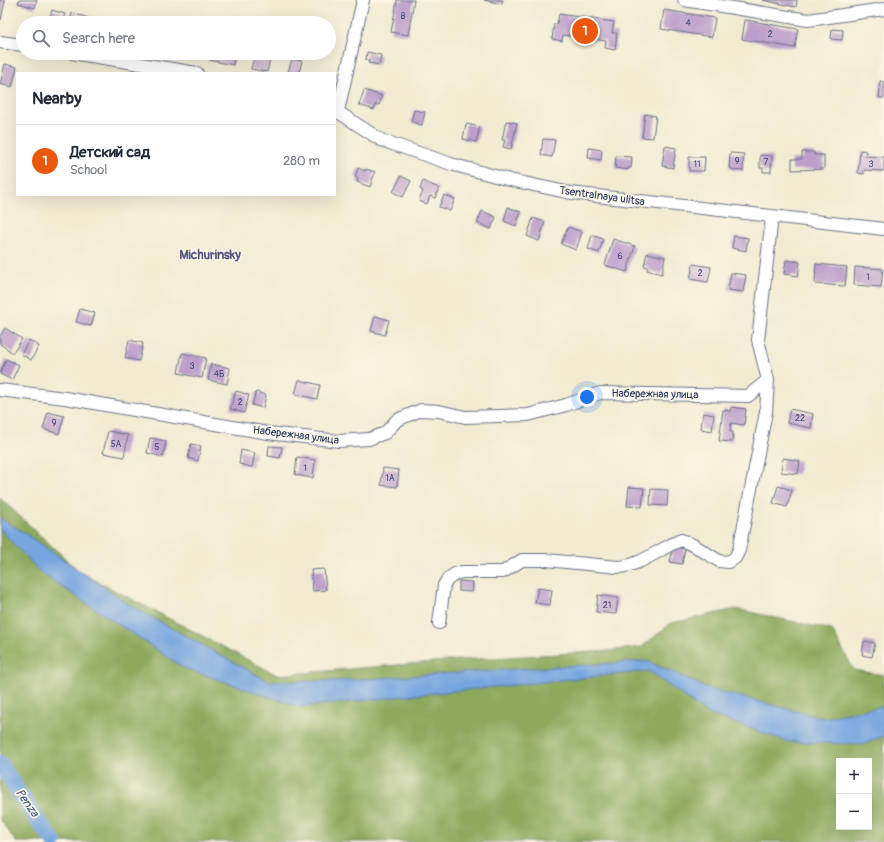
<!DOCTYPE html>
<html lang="en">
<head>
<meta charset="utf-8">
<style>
  :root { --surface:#fff; --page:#f2f2f3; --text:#1f2937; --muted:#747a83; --line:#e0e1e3; --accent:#ea580c }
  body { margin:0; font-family:Pangolin,sans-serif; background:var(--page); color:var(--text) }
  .controls { position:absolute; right:12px; bottom:12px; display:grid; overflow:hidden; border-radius:0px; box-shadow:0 4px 16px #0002 }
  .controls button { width:36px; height:36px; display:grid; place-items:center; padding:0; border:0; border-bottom:1px solid var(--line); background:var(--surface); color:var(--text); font:20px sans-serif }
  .you { position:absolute; left:587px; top:397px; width:14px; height:14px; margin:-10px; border:3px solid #fff; border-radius:50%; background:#1a73e8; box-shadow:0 0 0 6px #1a73e833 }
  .badge { display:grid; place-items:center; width:26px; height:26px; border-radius:50%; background:var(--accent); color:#fff; font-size:13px; font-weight:700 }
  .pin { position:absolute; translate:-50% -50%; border:2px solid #fff; box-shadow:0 1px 4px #0006 }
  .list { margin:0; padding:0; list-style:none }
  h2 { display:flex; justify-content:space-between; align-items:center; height:52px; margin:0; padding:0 16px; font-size:17px }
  h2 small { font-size:13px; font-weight:400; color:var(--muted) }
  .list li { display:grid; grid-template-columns:26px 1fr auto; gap:12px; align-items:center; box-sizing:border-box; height:72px; padding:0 16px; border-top:1px solid var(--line) }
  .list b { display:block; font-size:15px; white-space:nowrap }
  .list p { margin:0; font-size:13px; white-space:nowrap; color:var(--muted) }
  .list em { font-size:13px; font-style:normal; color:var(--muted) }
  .icon { flex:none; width:22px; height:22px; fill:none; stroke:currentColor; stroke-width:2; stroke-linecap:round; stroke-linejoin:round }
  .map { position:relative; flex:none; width:884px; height:842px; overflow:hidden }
  .search { position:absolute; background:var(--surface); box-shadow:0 4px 16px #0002; left:16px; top:16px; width:320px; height:44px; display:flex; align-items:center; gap:10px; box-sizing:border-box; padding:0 14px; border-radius:22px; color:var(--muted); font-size:15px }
  .panel { position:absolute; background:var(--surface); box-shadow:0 4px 16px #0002; left:16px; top:72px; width:320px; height:124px; border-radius:0px }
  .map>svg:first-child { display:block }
  .forest { fill:#8ca95b; stroke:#546c5c; fill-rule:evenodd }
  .water { fill:#76a5df; stroke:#486a9e }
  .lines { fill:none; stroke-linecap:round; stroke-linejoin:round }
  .river { stroke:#76a5df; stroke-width:16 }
  .building { fill:#bc9dcb }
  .minor-casing { stroke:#667187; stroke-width:14 }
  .minor { stroke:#fff; stroke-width:12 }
  .labels { text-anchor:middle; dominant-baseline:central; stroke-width:3.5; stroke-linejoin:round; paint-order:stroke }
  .number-label { font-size:9px; fill:#434a79 }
  .street-label { font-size:11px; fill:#1b2f5e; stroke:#fcf5e5 }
  .water-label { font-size:12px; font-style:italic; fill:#3b588b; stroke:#fcf5e5 }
  .quarter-label { font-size:13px; font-weight:bold; fill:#535684; stroke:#fcf5e5 }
</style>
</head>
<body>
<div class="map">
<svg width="884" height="842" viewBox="0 0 884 842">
  <rect width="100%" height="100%" fill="#fcf5e5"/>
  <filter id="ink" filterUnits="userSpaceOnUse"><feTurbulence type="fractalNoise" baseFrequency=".025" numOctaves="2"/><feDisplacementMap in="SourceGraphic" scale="8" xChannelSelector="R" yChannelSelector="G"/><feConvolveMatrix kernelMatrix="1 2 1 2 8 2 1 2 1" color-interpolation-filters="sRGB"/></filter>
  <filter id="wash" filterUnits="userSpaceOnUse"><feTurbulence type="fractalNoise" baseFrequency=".012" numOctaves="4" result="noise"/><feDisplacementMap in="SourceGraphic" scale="16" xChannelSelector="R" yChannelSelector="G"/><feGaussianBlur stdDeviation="0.9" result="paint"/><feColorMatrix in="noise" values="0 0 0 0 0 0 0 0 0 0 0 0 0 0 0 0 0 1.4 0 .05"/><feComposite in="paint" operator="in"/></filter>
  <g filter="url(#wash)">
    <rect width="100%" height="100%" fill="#f2ebd2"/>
    <path class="forest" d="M0 498 80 572 277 675 458 660 608 651 642 647 671 623 736 609 832 630 854 670 884 675V842H16L0 819ZM839 761H869V827H839Z"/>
    <path class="water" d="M0 518 26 534 133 607 268 681H330L647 661 710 689 823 718 884 706V736L864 744 789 742 706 713 649 671 300 707 184 668 40 572 0 529Z"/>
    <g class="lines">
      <path class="river" d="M0 764 35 817 54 842"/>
    </g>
    <g id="blocks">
      <path class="building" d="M0 0H5L1 20H0Z
        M19 0H37L35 8 18 3Z
        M397 0H414L408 35 391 32Z
        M484 0H503L502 4Z
        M762 0H797L796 7Z
        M52 10 65 14 62 23H48Z
        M664 10 715 18 712 37 661 29Z
        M72 13 89 18 87 23H69Z
        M559 14 614 22 612 33H617L615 50 605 48 606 41 563 35 562 41 552 39 554 24H557Z
        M745 20 798 29 795 48 742 39Z
        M832 29 843 30 842 40 831 39Z
        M367 52 381 55 379 65 368 63 369 60H366Z
        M211 53H235L233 65 209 60Z
        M255 53 271 55 267 72 251 69Z
        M292 59 302 61 299 73H288Z
        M5 64 17 67 12 87 0 84Z
        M880 81 884 82V98H879Z
        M364 90 382 96 379 105 376 104 374 110 359 105Z
        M414 110 425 112 422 125 411 122Z
        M645 114 656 116 653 138 642 137Z
        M506 121 517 123 511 149 503 147 505 140H502Z
        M466 124 480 127 476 142 463 139Z
        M543 139 555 140 552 157 541 155Z
        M665 146 676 148 673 168 662 166Z
        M589 148 602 150 601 160 588 158Z
        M860 150 866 151 865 156 884 157V171L864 170V174L858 173Z
        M802 152H814V155H824V169L792 170V159H802Z
        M730 153 744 154 743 171 732 170V168H729Z
        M760 155 772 156 771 172H763V168H760Z
        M616 156 632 157 631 168H628V170L615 168Z
        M689 157H705L704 171H689Z
        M358 168 365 171 366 169 375 172 370 187 357 182 358 178 355 177Z
        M401 176 411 181 403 197 393 192Z
        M423 181 439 188 435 198 430 196 427 204 419 201 423 191 420 189Z
        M444 195 455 199 450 211 439 207Z
        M508 207 521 212 516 226 504 221Z
        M482 211 496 217 491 229 477 223Z
        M533 218 545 222 539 241 527 236Z
        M568 227 582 232 576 250 561 244Z
        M592 235 603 239 599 253 588 249Z
        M734 236 748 238 746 251 732 248Z
        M613 239 635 246 627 272 605 265Z
        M647 253 665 257 662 274 647 270 648 267 644 266Z
        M786 260 800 262 798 276 784 274Z
        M693 264 711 267 708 282 690 279Z
        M816 264 847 267 845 286 815 284Z
        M855 267 883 269 881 287 854 285Z
        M731 273 746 275 743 292 728 290Z
        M80 309 95 313 91 326 76 322Z
        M375 316 389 320 385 335 371 331Z
        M5 328 22 339 13 353 0 344V336Z
        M29 340 39 346 31 360 21 354Z
        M129 340 143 343 139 361 125 358Z
        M182 353 206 358 202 378 178 373Z
        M6 359 19 365 12 380 0 374Z
        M211 364 230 368 227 384 208 380Z
        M299 380 320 385 317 399 295 394Z
        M236 391 249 395 244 413 230 409Z
        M256 392 266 395 263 408 252 405Z
        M731 407 746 409 744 425 731 423 730 432H733L732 442 719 441 723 410 730 411Z
        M790 409 813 414 811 428 787 423Z
        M48 412 64 416 59 434 43 429Z
        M703 413 714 415 712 431 701 429Z
        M108 431 128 435 124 457 103 453Z
        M150 438 166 441 163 457 147 453Z
        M191 444 201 446 198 461 188 458Z
        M269 446 282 447 280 458 268 456Z
        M241 450 255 453 252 467 239 464Z
        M297 457 315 460 313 478 295 475Z
        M783 458 800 461 798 474 781 472Z
        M383 468 399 470 397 487 381 485Z
        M778 486 792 490 787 507 773 503Z
        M629 487 644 488 642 507 627 506Z
        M651 489 668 490 667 506 650 505Z
        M673 547 685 549 682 564 670 562Z
        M324 569 326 590 313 591 311 570Z
        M459 581 473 582 472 592 459 591Z
        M538 588 552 590 550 605 535 603Z
        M598 595 618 598 616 614 596 612Z
        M864 641 875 643 872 657 862 655Z"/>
    </g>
  </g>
  <g filter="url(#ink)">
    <use href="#blocks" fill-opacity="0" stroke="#667187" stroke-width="1"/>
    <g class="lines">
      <g class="minor-casing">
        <path id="minor" d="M684 0 808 20 884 9
          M0 42 23 45
          M72 53 197 73
          M335 110 381 140 451 164 510 180 571 193 884 229
          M338 111 363 0
          M0 390 65 398 268 433 339 441 369 439 385 433 397 420 421 410 439 411 465 417 528 415 566 405 600 393 748 396 768 380
          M439 623 444 585 448 579 455 574 462 572H503L522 560H546L618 567C641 566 660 548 681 540L695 546 719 561 728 562 735 558 739 550 766 412 768 380 758 340 772 217"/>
      </g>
      <use href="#minor" class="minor"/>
    </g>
  </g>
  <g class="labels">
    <g class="number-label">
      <text x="403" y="16">8</text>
      <text x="688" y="23">4</text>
      <text x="770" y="34">2</text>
      <text x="737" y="161">9</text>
      <text x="766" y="162">7</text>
      <text x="697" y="164">11</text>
      <text x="871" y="164">3</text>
      <text x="620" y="256">6</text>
      <text x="700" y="273">2</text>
      <text x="868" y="277">1</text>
      <text x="192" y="366">3</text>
      <text x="219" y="374">4Б</text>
      <text x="240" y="402">2</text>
      <text x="800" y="418">22</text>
      <text x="54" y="423">9</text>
      <text x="116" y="444">5А</text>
      <text x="157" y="447">5</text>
      <text x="305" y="468">1</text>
      <text x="390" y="478">1А</text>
      <text x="607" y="605">21</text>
    </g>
    <g class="street-label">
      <text transform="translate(602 196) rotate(8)">Tsentralnaya ulitsa</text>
      <text transform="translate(655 394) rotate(1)">Набережная улица</text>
      <text transform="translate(296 435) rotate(7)">Набережная улица</text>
    </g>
    <g class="water-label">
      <text transform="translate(27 803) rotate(55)">Penza</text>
    </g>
    <g class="quarter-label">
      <text x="210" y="255">Michurinsky</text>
    </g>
  </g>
</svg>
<div class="controls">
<button>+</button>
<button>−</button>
</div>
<div class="you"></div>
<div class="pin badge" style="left:585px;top:31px">1</div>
<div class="search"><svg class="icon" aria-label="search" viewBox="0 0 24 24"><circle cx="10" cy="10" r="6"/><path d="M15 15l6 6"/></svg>Search here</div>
<section class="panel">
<h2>Nearby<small></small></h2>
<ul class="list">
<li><span class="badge">1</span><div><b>Детский сад</b><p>School</p></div><em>280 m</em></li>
</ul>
</section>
</div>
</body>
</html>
